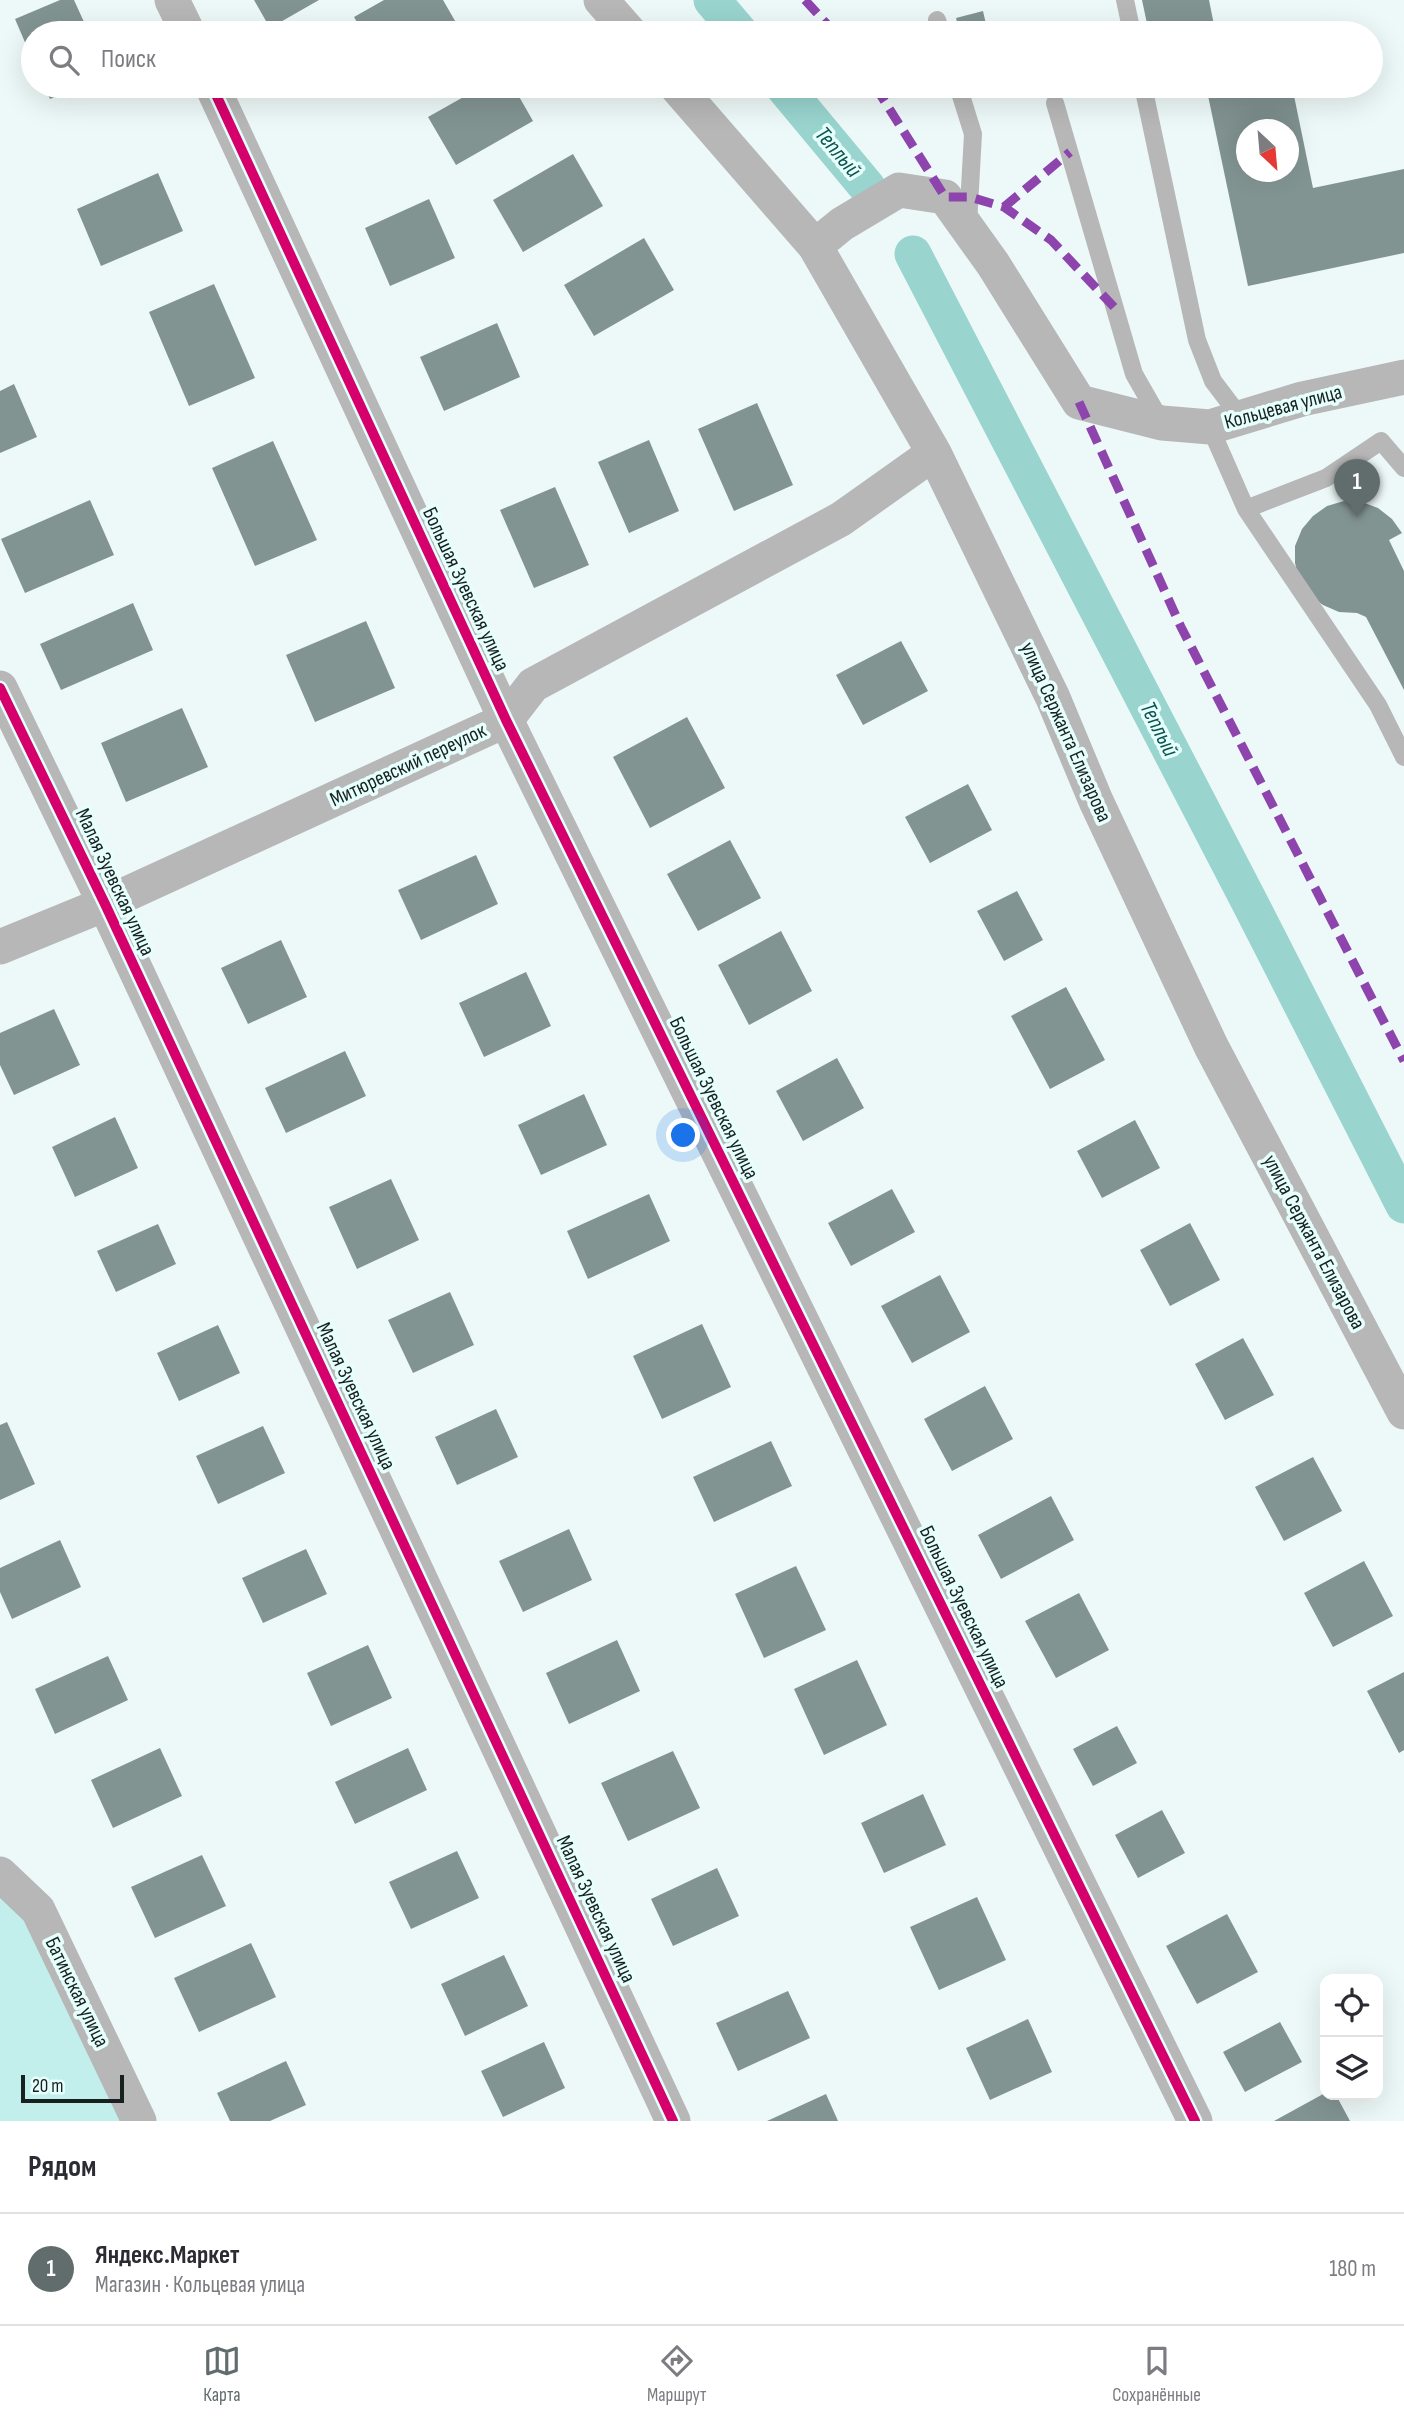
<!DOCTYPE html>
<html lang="ru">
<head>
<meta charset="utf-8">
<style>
  :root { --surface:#fff; --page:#f2f2f3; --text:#2b2b33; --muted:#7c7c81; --line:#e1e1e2; --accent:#616d6c }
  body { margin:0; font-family:"Sofia Sans Condensed",sans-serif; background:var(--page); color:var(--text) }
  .controls { position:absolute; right:21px; bottom:21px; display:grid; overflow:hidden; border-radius:14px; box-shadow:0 7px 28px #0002 }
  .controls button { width:63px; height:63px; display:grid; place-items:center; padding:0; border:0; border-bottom:2px solid var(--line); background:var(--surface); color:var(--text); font:35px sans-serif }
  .compass { position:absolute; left:1236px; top:119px; width:63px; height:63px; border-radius:50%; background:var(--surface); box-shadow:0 7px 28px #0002; rotate:154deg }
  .scale { position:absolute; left:21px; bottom:18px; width:103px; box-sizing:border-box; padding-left:7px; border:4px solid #162120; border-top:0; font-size:19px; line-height:24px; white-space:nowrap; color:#162120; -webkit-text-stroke:5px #e7fffc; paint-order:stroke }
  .you { position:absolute; left:684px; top:1136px; width:24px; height:24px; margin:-18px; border:5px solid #fff; border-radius:50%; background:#1a73e8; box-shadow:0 0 0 10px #1a73e833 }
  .badge { display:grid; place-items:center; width:46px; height:46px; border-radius:50%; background:var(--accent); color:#fff; font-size:23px; font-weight:700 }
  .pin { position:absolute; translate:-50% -58px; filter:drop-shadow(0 2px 4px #0008) }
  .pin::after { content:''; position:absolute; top:37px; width:24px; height:21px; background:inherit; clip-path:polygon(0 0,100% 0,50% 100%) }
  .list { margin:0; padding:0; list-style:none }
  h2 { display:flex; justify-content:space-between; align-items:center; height:91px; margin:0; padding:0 28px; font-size:30px }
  h2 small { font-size:23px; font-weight:400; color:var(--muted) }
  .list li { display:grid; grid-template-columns:46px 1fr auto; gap:21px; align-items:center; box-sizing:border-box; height:112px; padding:0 28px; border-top:2px solid var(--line) }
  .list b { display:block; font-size:26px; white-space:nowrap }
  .list p { margin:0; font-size:23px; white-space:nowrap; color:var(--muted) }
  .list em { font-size:23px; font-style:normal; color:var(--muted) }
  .icon { flex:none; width:38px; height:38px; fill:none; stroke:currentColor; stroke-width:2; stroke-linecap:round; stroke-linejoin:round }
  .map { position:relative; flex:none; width:1404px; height:2121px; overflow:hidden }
  .search { position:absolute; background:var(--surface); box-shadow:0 7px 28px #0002; left:21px; right:21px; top:21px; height:77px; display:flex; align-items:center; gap:18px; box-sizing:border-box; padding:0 24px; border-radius:38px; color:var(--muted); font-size:26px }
  .sheet { height:203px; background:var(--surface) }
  nav { display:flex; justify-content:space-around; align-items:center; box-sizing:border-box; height:98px; border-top:2px solid var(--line); background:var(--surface); font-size:19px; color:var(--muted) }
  nav a { display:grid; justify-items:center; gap:4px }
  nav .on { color:var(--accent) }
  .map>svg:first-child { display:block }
  .green { fill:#c2efeb }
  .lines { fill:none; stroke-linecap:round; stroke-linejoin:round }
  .canal { stroke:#99d4cf; stroke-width:37 }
  .building { fill:#829492; fill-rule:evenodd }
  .lane { stroke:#b7b7b7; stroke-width:18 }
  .street { stroke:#b7b7b7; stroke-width:35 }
  .quiet { stroke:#8e44ad; stroke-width:9; stroke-dasharray:18 9; stroke-linecap:butt }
  .cycleway-casing { stroke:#e7fffc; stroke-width:15 }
  .cycleway { stroke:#d6006c; stroke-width:10 }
  .labels { text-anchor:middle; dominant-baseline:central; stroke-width:7; stroke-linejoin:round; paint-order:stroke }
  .street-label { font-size:21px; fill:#162120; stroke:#e7fffc }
  .water-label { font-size:23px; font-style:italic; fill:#0d5450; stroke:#e7fffc }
</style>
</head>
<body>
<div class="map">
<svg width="1404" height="2121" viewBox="0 0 1404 2121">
  <rect width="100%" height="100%" fill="#edf9f8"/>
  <path class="green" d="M0 1890 32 1924 126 2121H0Z"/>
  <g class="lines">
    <path class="canal" d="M712 0 740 33
      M783 86 867 187
      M913 254 1250 903 1404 1205"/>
  </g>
  <path class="building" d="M60 0H74L89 33H33V61L15 19Z
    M254 0H319L270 28Z
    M384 0H443L458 26 446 33H363L354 17Z
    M1142 0H1209L1215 30 1201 33H1149Z
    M983 11 988 33H960L956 18Z
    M44 86H81L50 99Z
    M483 86H513L533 121 456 165 428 117Z
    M1206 86H1292L1313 188 1404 169V253L1248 286ZM1246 130H1288V172H1246Z
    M573 154 603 206 523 252 493 200Z
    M158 173 183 231 101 266 77 209Z
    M429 199 455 258 390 286 365 228Z
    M644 238 674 290 594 336 564 285Z
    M214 284 255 378 189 406 149 312Z
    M497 323 520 377 444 411 420 357Z
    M14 384 37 437 0 453V391Z
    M757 403 793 485 734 511 698 429Z
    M649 440 679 511 629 533 598 462Z
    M273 441 317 540 255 566 212 468Z
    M555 487 589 565 534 588 500 510Z
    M90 500 114 555 25 593 1 539Z
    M1344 501 1362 502 1378 508 1392 519 1402 533 1389 540 1404 571V690L1366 617 1357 613 1339 612 1323 605 1309 595 1299 580 1295 563V546L1302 529 1313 516 1327 506Z
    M133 603 153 650 61 690 40 644Z
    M366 621 395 688 315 722 286 655Z
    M901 641 928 691 863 725 836 675Z
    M182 708 208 767 126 802 101 743Z
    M687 717 725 788 650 828 613 757Z
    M968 784 992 830 930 863 905 817Z
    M730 840 761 898 698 931 667 874Z
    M476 855 498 904 421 940 398 890Z
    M1017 891 1043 940 1004 961 977 911Z
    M781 931 812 991 749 1025 718 965Z
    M281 940 307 997 248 1024 221 968Z
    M526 972 551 1026 484 1057 459 1003Z
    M1066 987 1105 1060 1050 1089 1011 1016Z
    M54 1009 80 1065 14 1095 0 1065V1033Z
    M345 1051 366 1096 286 1133 265 1088Z
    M837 1058 864 1108 803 1141 776 1091Z
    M584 1094 607 1145 541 1175 518 1125Z
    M115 1117 138 1168 75 1197 52 1147Z
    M1135 1120 1160 1168 1102 1198 1077 1151Z
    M391 1179 419 1240 357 1269 329 1207Z
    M892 1189 915 1232 851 1266 828 1223Z
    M649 1194 670 1241 588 1279 567 1231Z
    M1190 1223 1220 1280 1170 1306 1140 1250Z
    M158 1224 176 1264 116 1292 97 1251Z
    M940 1275 970 1332 912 1363 881 1306Z
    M450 1292 474 1345 413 1373 388 1320Z
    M702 1324 731 1387 662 1419 633 1356Z
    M218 1325 240 1373 179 1401 157 1353Z
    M1243 1338 1274 1395 1225 1420 1195 1364Z
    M985 1386 1013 1439 952 1471 924 1419Z
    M496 1409 518 1457 457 1485 435 1437Z
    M7 1422 35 1484 0 1500V1425Z
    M263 1426 285 1473 218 1504 196 1456Z
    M771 1441 792 1486 714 1522 693 1477Z
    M1313 1457 1342 1511 1284 1541 1255 1487Z
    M1051 1496 1074 1540 1001 1579 978 1535Z
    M569 1529 592 1580 523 1612 499 1561Z
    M60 1540 81 1587 12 1619 0 1592V1568Z
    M306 1549 327 1594 263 1623 242 1578Z
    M1364 1561 1393 1616 1333 1647 1304 1593Z
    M796 1566 826 1630 764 1658 735 1594Z
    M1079 1593 1109 1650 1056 1678 1025 1621Z
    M617 1640 640 1691 569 1724 546 1673Z
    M368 1645 392 1698 331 1726 307 1673Z
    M108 1656 128 1700 55 1734 35 1689Z
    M857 1660 887 1725 824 1755 794 1689Z
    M1404 1672V1750L1399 1753 1367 1691Z
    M1117 1726 1137 1763 1093 1786 1073 1749Z
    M160 1748 182 1796 113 1828 91 1780Z
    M408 1748 427 1790 355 1824 335 1782Z
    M673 1751 700 1808 628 1841 601 1783Z
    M923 1794 946 1845 884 1873 861 1823Z
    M1162 1810 1185 1853 1138 1878 1115 1835Z
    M457 1851 479 1898 411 1929 389 1882Z
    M202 1855 226 1906 155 1938 131 1887Z
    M717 1868 739 1916 673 1946 651 1899Z
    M977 1897 1006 1960 939 1990 910 1927Z
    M1227 1914 1258 1972 1197 2004 1166 1946Z
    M251 1943 276 1997 199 2032 174 1978Z
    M504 1955 528 2006 465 2036 441 1984Z
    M788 1991 810 2038 738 2071 716 2023Z
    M1028 2019 1052 2072 990 2100 966 2048Z
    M1280 2022 1302 2062 1245 2092 1223 2052Z
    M544 2042 565 2088 503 2117 481 2071Z
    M286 2061 306 2105 270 2121H230L217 2093Z
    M1325 2093 1336 2095 1350 2121H1274Z
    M826 2094 838 2121H767Z"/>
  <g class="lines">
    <path class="lane" d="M1125 0 1132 33
      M937 20 941 33
      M958 86 973 134 968 224
      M1143 86 1197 340 1213 381 1241 418
      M1055 103 1134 374 1162 423
      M1210 427 1246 509 1378 705 1404 757
      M1246 509 1326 478 1381 441 1404 468"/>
    <path class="street" d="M172 0 188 33
      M601 0 630 33
      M212 86 506 720 1195 2121
      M676 86 815 246 934 453 1053 698 1096 801 1211 1046 1404 1412
      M815 246 842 224 899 190 945 197 993 264 1079 402 1162 423 1210 427 1302 399 1404 377
      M0 688 105 904 673 2121
      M0 947 105 904 506 720 533 685 841 519 934 453
      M0 1874 38 1910 139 2121"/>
    <path class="quiet" d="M805 0 835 33
      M875 86 945 197H970L1004 207 1051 240 1114 307
      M1004 207 1070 152
      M1079 402 1181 627 1404 1061"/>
    <g class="cycleway-casing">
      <path id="cycleway" d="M212 86 506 720 1195 2121
        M0 688 105 904 673 2121"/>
    </g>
    <use href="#cycleway" class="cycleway"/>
  </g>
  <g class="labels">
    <g class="street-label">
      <text transform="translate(1283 407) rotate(-15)">Кольцевая улица</text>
      <text transform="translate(466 589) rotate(65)">Большая Зуевская улица</text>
      <text transform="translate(1066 732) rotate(66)">улица Сержанта Елизарова</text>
      <text transform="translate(408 765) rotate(-25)">Митюревский переулок</text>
      <text transform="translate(115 882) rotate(65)">Малая Зуевская улица</text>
      <text transform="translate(714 1098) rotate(64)">Большая Зуевская улица</text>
      <text transform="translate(1314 1242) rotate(62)">улица Сержанта Елизарова</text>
      <text transform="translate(356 1396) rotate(65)">Малая Зуевская улица</text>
      <text transform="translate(964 1607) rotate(64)">Большая Зуевская улица</text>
      <text transform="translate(596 1909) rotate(65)">Малая Зуевская улица</text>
      <text transform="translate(77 1992) rotate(64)">Батинская улица</text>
    </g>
    <g class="water-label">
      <text transform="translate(838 152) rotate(50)">Теплый</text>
      <text transform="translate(1159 729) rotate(63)">Теплый</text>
    </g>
  </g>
</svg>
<div class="controls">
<button><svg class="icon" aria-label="locate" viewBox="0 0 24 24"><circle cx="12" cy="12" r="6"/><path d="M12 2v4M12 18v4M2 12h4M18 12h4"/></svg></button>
<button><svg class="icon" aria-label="layers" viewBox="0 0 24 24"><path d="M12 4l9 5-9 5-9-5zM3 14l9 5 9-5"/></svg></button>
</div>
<svg class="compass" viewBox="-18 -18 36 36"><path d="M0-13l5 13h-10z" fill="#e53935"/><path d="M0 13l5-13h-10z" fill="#7c7c81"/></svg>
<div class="scale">20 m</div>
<div class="you"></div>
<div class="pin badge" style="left:1357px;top:517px">1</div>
<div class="search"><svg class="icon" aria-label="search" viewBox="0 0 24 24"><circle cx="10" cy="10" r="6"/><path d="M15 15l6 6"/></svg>Поиск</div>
</div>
<section class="sheet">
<h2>Рядом<small></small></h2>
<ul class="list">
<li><span class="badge">1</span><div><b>Яндекс.Маркет</b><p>Магазин · Кольцевая улица</p></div><em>180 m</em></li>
</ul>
</section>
<nav>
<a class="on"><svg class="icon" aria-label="map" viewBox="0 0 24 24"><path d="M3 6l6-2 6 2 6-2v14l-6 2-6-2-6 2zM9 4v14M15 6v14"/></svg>Карта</a>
<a><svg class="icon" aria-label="directions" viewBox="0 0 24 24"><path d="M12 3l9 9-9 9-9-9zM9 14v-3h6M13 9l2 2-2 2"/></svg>Маршрут</a>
<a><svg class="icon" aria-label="saved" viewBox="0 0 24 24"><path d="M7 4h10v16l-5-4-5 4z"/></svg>Сохранённые</a>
</nav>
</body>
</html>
